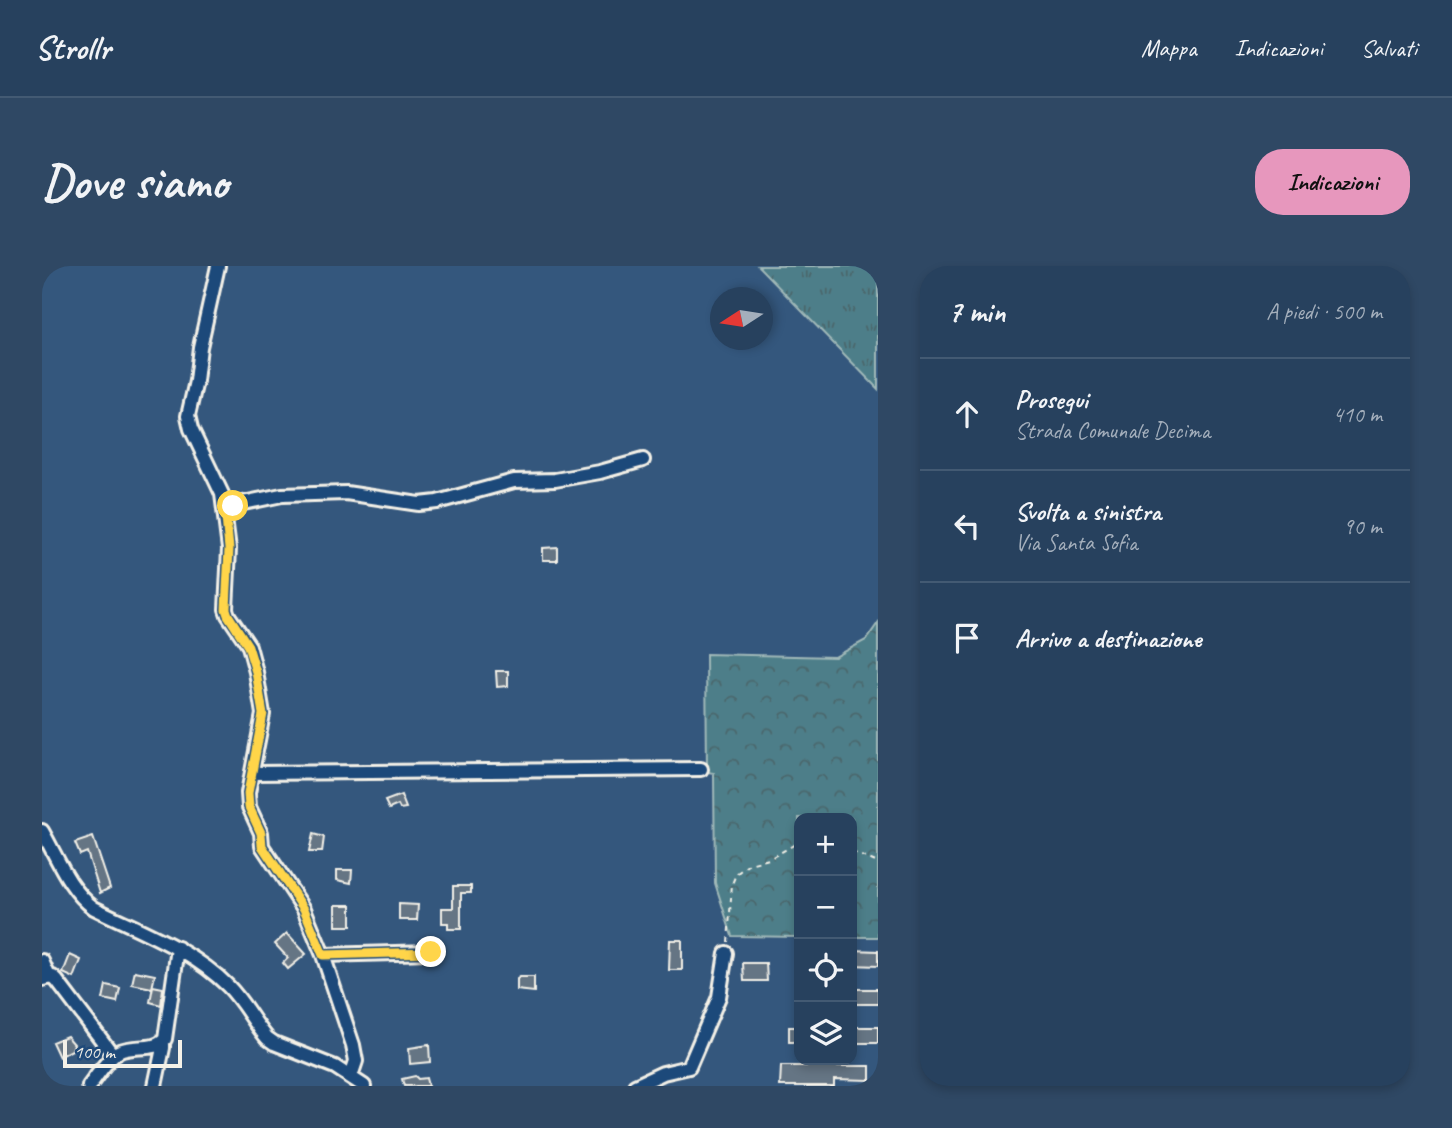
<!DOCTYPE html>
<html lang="it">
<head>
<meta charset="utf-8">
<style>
  :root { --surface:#27415e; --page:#2f4864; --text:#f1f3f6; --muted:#a4afbc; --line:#435a73; --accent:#e797bd }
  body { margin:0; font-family:Caveat,sans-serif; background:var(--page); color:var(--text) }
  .controls { position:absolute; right:21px; bottom:21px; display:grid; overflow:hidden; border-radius:14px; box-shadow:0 4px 10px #0003 }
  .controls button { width:63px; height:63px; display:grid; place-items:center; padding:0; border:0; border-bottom:2px solid var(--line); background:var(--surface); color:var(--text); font:35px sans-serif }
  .compass { position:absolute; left:668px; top:21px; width:63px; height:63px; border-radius:50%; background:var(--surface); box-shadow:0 4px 10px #0003; rotate:258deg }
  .scale { position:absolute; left:21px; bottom:18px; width:119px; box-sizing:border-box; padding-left:7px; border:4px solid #f4f1e8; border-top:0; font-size:19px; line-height:24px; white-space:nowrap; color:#f4f1e8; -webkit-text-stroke:5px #1f4a7a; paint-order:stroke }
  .stop { position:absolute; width:21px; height:21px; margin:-16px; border:5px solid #ffd54a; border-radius:50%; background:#fff }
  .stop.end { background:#ffd54a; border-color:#fff; box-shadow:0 2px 7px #0008 }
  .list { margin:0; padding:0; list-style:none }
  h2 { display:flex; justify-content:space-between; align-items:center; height:91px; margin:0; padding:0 28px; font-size:30px }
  h2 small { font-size:23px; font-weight:400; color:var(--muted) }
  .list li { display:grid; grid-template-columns:46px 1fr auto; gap:21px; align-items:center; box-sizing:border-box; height:112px; padding:0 28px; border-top:2px solid var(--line) }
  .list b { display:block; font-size:26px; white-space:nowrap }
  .list p { margin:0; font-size:23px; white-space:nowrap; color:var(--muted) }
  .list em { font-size:23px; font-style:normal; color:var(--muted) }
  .icon { flex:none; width:38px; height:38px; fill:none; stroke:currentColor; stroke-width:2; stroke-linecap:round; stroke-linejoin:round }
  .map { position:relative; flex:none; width:836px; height:820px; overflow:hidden; border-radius:28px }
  header { display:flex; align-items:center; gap:42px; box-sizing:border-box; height:98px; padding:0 35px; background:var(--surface); border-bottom:2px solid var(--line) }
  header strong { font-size:33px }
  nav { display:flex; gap:38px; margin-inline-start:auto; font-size:24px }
  .intro { display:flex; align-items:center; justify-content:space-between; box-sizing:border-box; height:168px; padding:0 42px }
  h1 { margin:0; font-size:49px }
  .button { padding:18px 32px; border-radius:28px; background:var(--accent); color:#111; font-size:24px; font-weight:700 }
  main { display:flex; gap:42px; padding:0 42px }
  aside { flex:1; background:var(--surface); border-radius:28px; box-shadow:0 4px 10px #0003 }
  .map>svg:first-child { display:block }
  .grass { fill:url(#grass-tufts); stroke:#a0b8b8; stroke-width:2 }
  .forest { fill:url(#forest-crowns); stroke:#a0b8b8; stroke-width:2 }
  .building { fill:#657484; stroke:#f4f1e8; stroke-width:2 }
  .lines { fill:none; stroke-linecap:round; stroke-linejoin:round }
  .minor-casing { stroke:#f4f1e8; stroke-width:18 }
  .path { stroke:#f4f1e8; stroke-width:2; stroke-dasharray:5 5; stroke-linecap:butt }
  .minor { stroke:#1f4a7a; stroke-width:12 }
  .route { stroke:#ffd54a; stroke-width:9 }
</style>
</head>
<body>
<header>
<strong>Strollr</strong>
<nav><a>Mappa</a><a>Indicazioni</a><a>Salvati</a></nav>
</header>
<div class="intro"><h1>Dove siamo</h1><a class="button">Indicazioni</a></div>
<main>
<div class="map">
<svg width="836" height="820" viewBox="0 0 836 820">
  <defs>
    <pattern id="grass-tufts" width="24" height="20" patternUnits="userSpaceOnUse" patternTransform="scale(1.75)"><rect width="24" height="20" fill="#4d7e89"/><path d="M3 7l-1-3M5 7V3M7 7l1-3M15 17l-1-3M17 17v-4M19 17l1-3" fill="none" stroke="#4b666b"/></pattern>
    <pattern id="forest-crowns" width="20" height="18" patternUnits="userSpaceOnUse" patternTransform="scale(1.75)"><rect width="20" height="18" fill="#4d7e89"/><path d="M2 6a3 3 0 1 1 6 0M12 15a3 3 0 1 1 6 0" fill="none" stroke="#4b666b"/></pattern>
  </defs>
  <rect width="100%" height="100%" fill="#34577d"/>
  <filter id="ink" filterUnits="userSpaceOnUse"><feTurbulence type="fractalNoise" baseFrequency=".0143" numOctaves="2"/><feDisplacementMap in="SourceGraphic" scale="14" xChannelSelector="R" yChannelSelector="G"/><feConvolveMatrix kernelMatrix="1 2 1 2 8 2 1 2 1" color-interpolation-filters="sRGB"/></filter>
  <g filter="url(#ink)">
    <path class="grass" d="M716 0H836V123Z"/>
    <path class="forest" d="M836 357V671H810V552H757V671L690 670 673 617 672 507 665 506 664 388 793 391 824 374Z"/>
    <path class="building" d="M515 281V294H501V282Z
      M454 405H466V420L455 421Z
      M359 529 364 542 358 543 356 539 347 543 343 535Z
      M271 568 282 571 280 586H267Z
      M51 571 68 622 58 627 45 586 38 589 33 577Z
      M295 604H310L309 617 295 614Z
      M411 620H429V627H419V663H406V657H400V642H411Z
      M357 638 376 639 375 654H357Z
      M294 639H309V660H294Z
      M245 667 264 688 246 703 241 697 246 692 233 678Z
      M628 674H640V704H627Z
      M810 684 836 685V700L810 699Z
      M28 689 39 694 32 712 21 707Z
      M701 697H724L725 715H702Z
      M93 705 113 709 110 722 90 718Z
      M478 711H492V726L475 724V713Z
      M64 719 78 722 75 736 61 733Z
      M111 720 121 722 119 739 108 736Z
      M810 723H836V738H810Z
      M747 761H757V776H747Z
      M810 761H836V777H810Z
      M25 770 32 778 30 784 17 791 10 776Z
      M387 779 388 796 368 798 367 782Z
      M739 800H828V814L792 813V820H738Z
      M373 810 376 813 384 812 386 820H362L360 813Z"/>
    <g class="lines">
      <g class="minor-casing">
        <path id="minor" d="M176 0 158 81 154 115 146 150 149 163 180 228 187 283 184 343 186 349 207 380 214 406 221 448 206 527 207 541 219 567 220 580 262 643 281 689 311 779 314 795 309 810
          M182 241 240 229 304 227 377 238 395 236 472 215 513 214 558 206 601 194
          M210 507 659 503
          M0 565C15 591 27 624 52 642 98 665 149 683 186 720 201 735 211 755 225 772L232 777 293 801 322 820
          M281 689 389 686
          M0 695 7 711
          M0 713 11 711 15 715 68 785 74 788
          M47 820C55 810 65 793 76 786 90 778 113 786 123 773L136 682
          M113 820 121 782V777
          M593 820 621 807 647 801 677 731 684 687"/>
      </g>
      <path class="path" d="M810 586 836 597
        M686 676 690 618 694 608 707 598 727 593 757 576"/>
      <use href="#minor" class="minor"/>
    </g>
  </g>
  <g class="lines" filter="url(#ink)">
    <path class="route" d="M191 240 183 241 187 283 184 343 186 349 206 380 214 406 221 448 206 527 207 541 219 567 220 580 262 643 281 689 389 686"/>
  </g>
</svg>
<div class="controls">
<button>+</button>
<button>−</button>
<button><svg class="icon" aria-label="locate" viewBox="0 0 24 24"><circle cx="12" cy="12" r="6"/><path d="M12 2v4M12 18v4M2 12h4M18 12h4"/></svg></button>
<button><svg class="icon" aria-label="layers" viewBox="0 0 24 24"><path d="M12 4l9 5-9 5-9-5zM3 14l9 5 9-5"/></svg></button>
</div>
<svg class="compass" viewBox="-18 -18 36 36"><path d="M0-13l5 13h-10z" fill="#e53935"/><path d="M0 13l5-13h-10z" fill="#a4afbc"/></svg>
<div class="scale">100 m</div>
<div class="stop" style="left:191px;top:240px"></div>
<div class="stop end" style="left:389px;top:686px"></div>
</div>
<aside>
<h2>7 min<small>A piedi · 500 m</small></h2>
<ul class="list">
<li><svg class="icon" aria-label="ahead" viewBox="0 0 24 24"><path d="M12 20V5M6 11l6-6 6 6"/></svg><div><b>Prosegui</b><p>Strada Comunale Decima</p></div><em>410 m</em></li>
<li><svg class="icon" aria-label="left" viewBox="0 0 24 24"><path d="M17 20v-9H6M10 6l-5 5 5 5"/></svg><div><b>Svolta a sinistra</b><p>Via Santa Sofia</p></div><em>90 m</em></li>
<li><svg class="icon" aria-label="arrive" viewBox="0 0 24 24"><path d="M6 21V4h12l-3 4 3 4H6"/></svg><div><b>Arrivo a destinazione</b></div></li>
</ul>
</aside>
</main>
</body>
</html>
